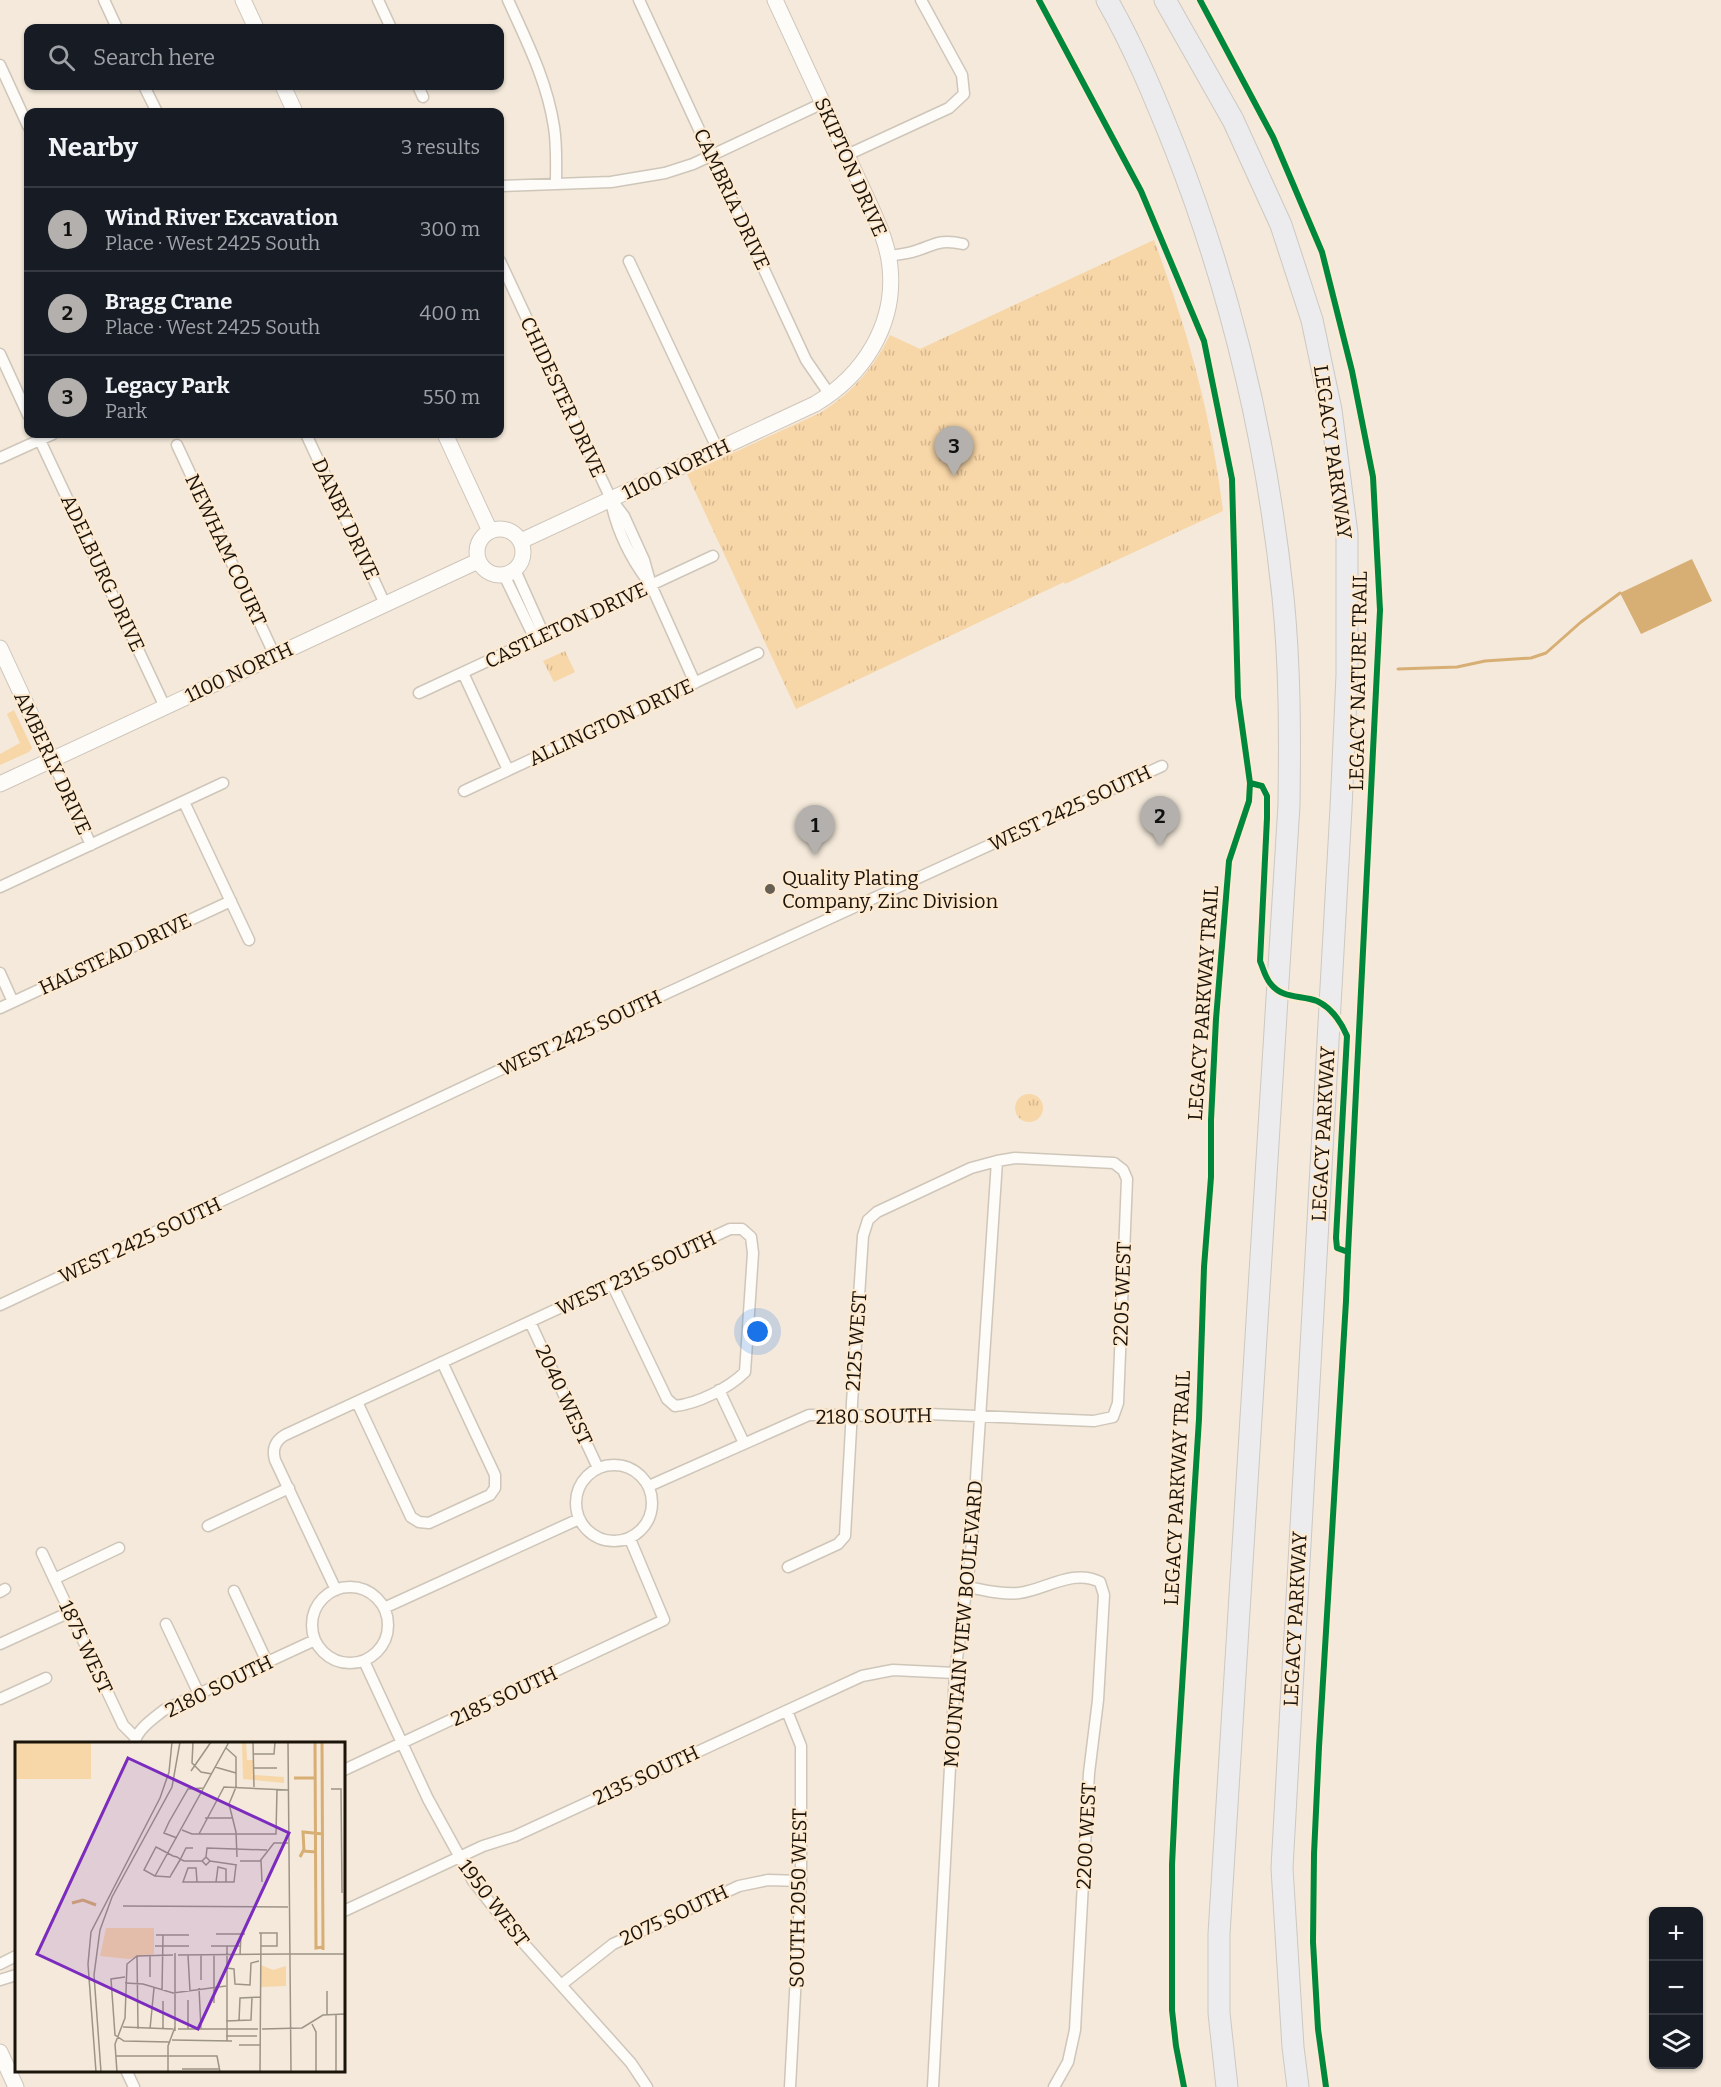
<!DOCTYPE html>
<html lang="en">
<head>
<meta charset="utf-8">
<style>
  :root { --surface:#171b24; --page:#20242c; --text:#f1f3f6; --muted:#9ea1a6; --line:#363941; --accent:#b3b0ad }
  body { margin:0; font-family:Bitter,serif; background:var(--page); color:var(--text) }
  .controls { position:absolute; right:18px; bottom:18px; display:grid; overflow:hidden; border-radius:12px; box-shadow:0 2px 4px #0004 }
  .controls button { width:54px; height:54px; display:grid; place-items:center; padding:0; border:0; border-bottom:2px solid var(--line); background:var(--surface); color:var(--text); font:30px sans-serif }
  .you { position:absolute; left:758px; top:1332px; width:21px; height:21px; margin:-15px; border:4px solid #fff; border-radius:50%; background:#1a73e8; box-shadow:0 0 0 9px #1a73e833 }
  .badge { display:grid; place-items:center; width:39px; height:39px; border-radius:50%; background:var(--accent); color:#111; font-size:20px; font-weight:700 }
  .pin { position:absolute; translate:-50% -50px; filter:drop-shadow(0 2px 3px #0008) }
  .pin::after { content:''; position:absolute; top:32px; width:21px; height:18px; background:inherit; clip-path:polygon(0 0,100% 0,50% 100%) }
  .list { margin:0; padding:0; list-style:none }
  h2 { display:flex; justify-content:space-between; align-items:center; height:78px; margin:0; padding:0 24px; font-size:26px }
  h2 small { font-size:20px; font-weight:400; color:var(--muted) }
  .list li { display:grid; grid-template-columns:39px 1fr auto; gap:18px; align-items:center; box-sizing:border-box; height:84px; padding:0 24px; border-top:2px solid var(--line) }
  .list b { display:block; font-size:22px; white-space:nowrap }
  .list p { margin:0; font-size:20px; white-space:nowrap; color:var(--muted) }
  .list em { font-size:20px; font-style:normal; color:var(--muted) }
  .icon { flex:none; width:33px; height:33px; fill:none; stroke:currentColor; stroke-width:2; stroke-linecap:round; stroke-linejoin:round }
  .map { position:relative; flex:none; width:1721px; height:2087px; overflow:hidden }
  .search { position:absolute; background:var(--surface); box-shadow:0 2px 4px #0004; left:24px; top:24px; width:480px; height:66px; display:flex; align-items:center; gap:15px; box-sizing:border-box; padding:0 21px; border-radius:12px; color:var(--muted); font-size:22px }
  .panel { position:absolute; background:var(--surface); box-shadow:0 2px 4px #0004; left:24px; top:108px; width:480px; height:330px; border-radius:12px }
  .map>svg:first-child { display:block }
  .grass { fill:#f7d6a7 }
  .park { fill:url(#park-tufts) }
  .water { fill:#d7ae73 }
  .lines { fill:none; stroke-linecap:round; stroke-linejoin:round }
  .stream { stroke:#d7ae73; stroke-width:3 }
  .street-casing { stroke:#cfc6ba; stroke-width:13 }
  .secondary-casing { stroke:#cfc6ba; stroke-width:17 }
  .highway-casing { stroke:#cdc8c1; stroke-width:23 }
  .street { stroke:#fdfcf9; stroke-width:10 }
  .secondary { stroke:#fdfcf9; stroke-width:15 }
  .highway { stroke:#ececef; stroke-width:21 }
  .cycleway-casing { stroke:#feead0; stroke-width:10 }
  .cycleway { stroke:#00873e; stroke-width:6 }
  .poi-dot { fill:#675f53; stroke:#feead0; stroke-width:2 }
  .labels { text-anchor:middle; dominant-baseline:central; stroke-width:4.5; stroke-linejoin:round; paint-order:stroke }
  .street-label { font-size:20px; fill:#1b140b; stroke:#feead0 }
  .poi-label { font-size:20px; fill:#1b140b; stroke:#feead0; text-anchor:start }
  .inset-river { fill:none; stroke:#d7ae73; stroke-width:3 }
  .inset-road { fill:none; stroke:#9d9487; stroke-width:1.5 }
  .view { fill:#7b2cbf; fill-opacity:0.15; stroke:#7b2cbf; stroke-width:3 }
  .inset-edge { fill:none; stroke:#1b140b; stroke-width:3 }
</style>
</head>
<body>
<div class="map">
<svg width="1721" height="2087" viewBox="0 0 1721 2087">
  <defs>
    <pattern id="park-tufts" width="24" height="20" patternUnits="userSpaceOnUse" patternTransform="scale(1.5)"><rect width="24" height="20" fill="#f7d6a7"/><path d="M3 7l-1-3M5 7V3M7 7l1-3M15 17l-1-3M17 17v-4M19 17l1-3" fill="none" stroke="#d3b78e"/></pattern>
  </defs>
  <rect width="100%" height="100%" fill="#f4e9da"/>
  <path class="grass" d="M14 710 32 748 29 752 0 765V754L20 743 7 714Z"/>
  <path class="park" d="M1154 240C1188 332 1211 413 1223 511L1065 584 1064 582 796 709 687 474 820 413C852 393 873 369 890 335L920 349Z
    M565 651 575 672 554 682 543 661Z
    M1015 1108a14 14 0 1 1 28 0a14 14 0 1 1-28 0Z"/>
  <path class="water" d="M1692 559 1712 601 1641 634 1620 593Z"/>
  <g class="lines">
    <path class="stream" d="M1398 669 1457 667 1485 661 1531 658 1546 653 1581 622 1620 593"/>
    <g class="street-casing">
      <path id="street" d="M104 0 117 28
        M378 0 391 28
        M508 0C527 42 547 81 554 127 557 146 556 164 556 183
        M639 0 806 360 830 395
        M0 65 28 126
        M144 86 157 112
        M418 86 423 97
        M847 155 949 108 964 94 962 75 921 0
        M500 186 611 182 665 173 693 164 823 103
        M888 256C896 255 904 254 912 252 934 246 938 238 963 244
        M500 261 611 499 624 516 644 560 651 585 695 683
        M629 261 718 450
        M0 354 28 415
        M37 434 165 707
        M306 434 385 604
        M177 445 275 656
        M0 458 53 434
        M611 502C617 530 630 557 647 580
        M515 570 544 635
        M504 575 535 639
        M463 673 508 770
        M419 693 713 556
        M52 760 91 845
        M464 791 758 653
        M184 802 249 940
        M0 887 223 783
        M0 973 13 1002
        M0 1008 231 901
        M0 1305 521 1060 1162 766
        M530 1322 598 1468
        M719 1390 744 1443
        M357 1402 411 1517 419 1522 429 1523 490 1495 495 1488V1475L442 1362
        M576 1503a38 38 0 1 1 76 0a38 38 0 1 1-76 0Z
        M649 1486 809 1415H852L884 1417 928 1414 1094 1421 1113 1417 1118 1403 1127 1179 1123 1170 1114 1163 1015 1158 997 1161 971 1168 877 1212 868 1220 863 1236 852 1403 851 1428 845 1536 838 1544 788 1567
        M208 1526 289 1488
        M42 1553 123 1725 135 1737
        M54 1579 119 1548
        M968 1587C984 1590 1002 1595 1019 1593 1045 1590 1073 1568 1100 1582L1104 1595 1098 1700 1089 1773 1075 2030 1068 2062 1054 2087
        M312 1625a38 38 0 1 1 76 0a38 38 0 1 1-76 0Z
        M336 1590 275 1460C272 1449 275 1441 285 1435L730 1229H742L751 1237 753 1253 745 1372C729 1388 697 1404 675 1406L667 1399 612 1284
        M234 1591 267 1662
        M0 1592 5 1589
        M384 1608 579 1519
        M166 1624 199 1694
        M0 1644 70 1612
        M364 1661 428 1799 473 1881 509 1927 631 2063 647 2087
        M0 1699 46 1678
        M787 1711 801 1746V1881L790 2087
        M134 1744C137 1729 153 1719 164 1710L315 1640
        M344 1770 664 1620 630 1539
        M344 1911 483 1846 515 1836 862 1676 893 1670 955 1673
        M0 1964 16 1956
        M0 1980 16 1975
        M561 1985 613 1944 739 1886 768 1880 801 1881
        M126 2070 134 2087
        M933 2087 955 1673 971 1554 997 1161"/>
    </g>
    <g class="secondary-casing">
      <path id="secondary" d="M243 0 256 28
        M283 86 295 112
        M445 434 490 531
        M477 552a23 23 0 1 1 46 0a23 23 0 1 1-46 0Z
        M521 541 815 404C864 375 896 324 890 267 888 246 879 225 870 205L775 0
        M0 648 52 760
        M0 784 478 561
        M0 2052 16 2087"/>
    </g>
    <g class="highway-casing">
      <path id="highway" d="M1107 0C1134 47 1155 98 1175 148 1232 293 1267 442 1283 597 1290 666 1290 736 1289 805L1219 1934V2013L1227 2087
        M1165 0 1233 120 1281 225 1312 320 1331 410 1347 534V675L1341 808 1282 1868 1293 2047 1298 2087"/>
    </g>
    <use href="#street" class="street"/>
    <use href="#secondary" class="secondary"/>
    <use href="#highway" class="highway"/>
    <g class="cycleway-casing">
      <path id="cycleway" d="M1039 0 1141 191 1204 341 1232 479 1238 697 1250 783 1249 801 1229 861 1216 1019 1211 1120V1177L1204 1267 1199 1419 1176 1782 1172 1865V2010L1176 2046 1184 2087
        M1200 0 1273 137 1322 252 1352 371 1373 477 1380 610 1348 1252
        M1250 783 1262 786 1267 796V818L1260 961C1263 968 1265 977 1270 983 1282 999 1300 995 1317 1001 1332 1008 1341 1022 1347 1036L1336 1238 1337 1248 1348 1252 1346 1301 1319 1747 1314 1854 1313 1942 1318 2029 1326 2087"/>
    </g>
    <use href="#cycleway" class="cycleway"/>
  </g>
  <circle class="poi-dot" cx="770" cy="889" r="6"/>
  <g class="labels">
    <g class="street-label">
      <text transform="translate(851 167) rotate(66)">SKIPTON DRIVE</text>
      <text transform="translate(732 199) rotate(65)">CAMBRIA DRIVE</text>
      <text transform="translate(563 397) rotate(65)">CHIDESTER DRIVE</text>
      <text transform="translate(1333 452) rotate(82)">LEGACY PARKWAY</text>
      <text transform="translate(676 469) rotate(-25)">1100 NORTH</text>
      <text transform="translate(346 519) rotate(65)">DANBY DRIVE</text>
      <text transform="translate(226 550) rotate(65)">NEWHAM COURT</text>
      <text transform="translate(103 573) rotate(65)">ADELBURG DRIVE</text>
      <text transform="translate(566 625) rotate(-25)">CASTLETON DRIVE</text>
      <text transform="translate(239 672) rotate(-25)">1100 NORTH</text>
      <text transform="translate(1358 681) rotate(-89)">LEGACY NATURE TRAIL</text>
      <text transform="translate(611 722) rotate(-25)">ALLINGTON DRIVE</text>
      <text transform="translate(53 763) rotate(65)">AMBERLY DRIVE</text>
      <text transform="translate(1070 808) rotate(-25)">WEST 2425 SOUTH</text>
      <text transform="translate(115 954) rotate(-25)">HALSTEAD DRIVE</text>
      <text transform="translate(1203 1003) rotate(-86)">LEGACY PARKWAY TRAIL</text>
      <text transform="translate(580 1033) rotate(-25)">WEST 2425 SOUTH</text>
      <text transform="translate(1323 1134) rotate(-87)">LEGACY PARKWAY</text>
      <text transform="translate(140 1240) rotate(-25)">WEST 2425 SOUTH</text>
      <text transform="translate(636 1273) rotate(-25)">WEST 2315 SOUTH</text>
      <text transform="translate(1122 1294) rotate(-88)">2205 WEST</text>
      <text transform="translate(856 1341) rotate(-86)">2125 WEST</text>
      <text transform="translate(564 1395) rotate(65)">2040 WEST</text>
      <text transform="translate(874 1416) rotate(-1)">2180 SOUTH</text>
      <text transform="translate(1177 1488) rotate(-87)">LEGACY PARKWAY TRAIL</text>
      <text transform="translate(1295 1619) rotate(-87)">LEGACY PARKWAY</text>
      <text transform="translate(963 1624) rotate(-85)">MOUNTAIN VIEW BOULEVARD</text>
      <text transform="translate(86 1647) rotate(65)">1875 WEST</text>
      <text transform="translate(219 1686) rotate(-26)">2180 SOUTH</text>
      <text transform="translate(504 1696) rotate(-25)">2185 SOUTH</text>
      <text transform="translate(646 1775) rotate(-25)">2135 SOUTH</text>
      <text transform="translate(1086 1836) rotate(-87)">2200 WEST</text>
      <text transform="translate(798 1898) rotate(-89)">SOUTH 2050 WEST</text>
      <text transform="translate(494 1903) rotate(53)">1950 WEST</text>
      <text transform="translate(674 1915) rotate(-25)">2075 SOUTH</text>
    </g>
    <g class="poi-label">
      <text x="782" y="878">Quality Plating<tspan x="782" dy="23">Company, Zinc Division</tspan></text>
    </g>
  </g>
  <g transform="translate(15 1742)">
    <rect width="330" height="330" fill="#f4e9da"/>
    <path d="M0 0H76V37H0ZM246 223 258 228 271 224V244L246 245Z" fill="#f7d6a7"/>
    <path d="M227 0H231L232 18H238L239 33 269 35V41L228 37ZM91 186H139V212L114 217 85 214Z" fill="#f7d6a7"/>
    <path class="inset-river" d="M300 0 301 206 308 205M307 0 308 208M279 36H300M289 109 288 90 308 92M285 115 288 109 301 110M57 161 68 158 81 163"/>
    <path class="inset-road" d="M178 0 177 21 186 30 197 32M238 0 239 45M273 0 276 330M211 6 221 15V45L214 62 221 90 222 115M239 12H259L260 0M200 25 221 31M239 26H262M176 29 196 0M316 47H326L327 151M190 76H217M167 88 177 92H261L262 47M184 92 209 45 273 48M162 96 149 91 154 80 173 47 189 46M178 106H171L166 116 165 117V118L156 133 155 135 140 134 129 128 141 105 143 106 158 114 162 115 165 117 169 119H187L191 123 195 119 191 115 187 119M191 115 192 106 252 108M246 118 247 140M195 119 222 123M225 119H245L259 101H273M140 134 214 0M182 140 181 126H173L168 140H219L221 123M201 140 203 125 211 127V140M108 164 273 165M244 191H262V204H246M201 192H230M141 193H174M140 204H174M196 204H226M274 212H330M135 213V235M163 213 274 212M173 213 175 249M186 213V238M199 213V261M225 213 226 192M122 214 123 287M211 226 219 227 220 242 235 243 236 221 244 219M110 235 96 237 100 293 109 299 154 300M110 241 128 242 158 251 211 244M184 246 186 287M147 249 148 193M312 249V272M173 258V287M211 279 236 278 237 255M224 279 225 256 245 255M297 282 301 290V330M108 285 158 287M160 285V211V216M135 287 139 246M148 287V259M163 287H243M247 287 287 286 308 273 330 272M211 294H242M157 298 217 299M212 299V204M224 303H245M101 314H202L205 330M167 327H205M81 330 73 222 76 190 145 56 154 30 157 0M86 330 79 233 85 188 97 155 157 45 165 0M102 330 100 302 110 276 112 222 122 214 158 213M153 330V304L160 285V289M245 330 246 191M321 330V272"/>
    <path class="view" d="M113 16 274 91 183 287 22 212Z"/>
    <rect width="330" height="330" class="inset-edge"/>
  </g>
</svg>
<div class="controls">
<button>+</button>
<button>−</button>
<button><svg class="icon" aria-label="layers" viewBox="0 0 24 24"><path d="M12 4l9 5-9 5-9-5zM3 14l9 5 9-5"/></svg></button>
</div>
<div class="you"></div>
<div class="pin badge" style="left:815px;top:855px">1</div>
<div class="pin badge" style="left:1160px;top:846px">2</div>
<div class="pin badge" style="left:954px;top:476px">3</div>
<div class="search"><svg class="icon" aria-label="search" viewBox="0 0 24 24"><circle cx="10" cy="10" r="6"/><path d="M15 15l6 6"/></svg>Search here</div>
<section class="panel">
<h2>Nearby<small>3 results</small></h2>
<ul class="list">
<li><span class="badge">1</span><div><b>Wind River Excavation</b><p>Place · West 2425 South</p></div><em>300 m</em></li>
<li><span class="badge">2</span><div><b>Bragg Crane</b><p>Place · West 2425 South</p></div><em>400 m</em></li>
<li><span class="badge">3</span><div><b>Legacy Park</b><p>Park</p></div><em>550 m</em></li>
</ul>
</section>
</div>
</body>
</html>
